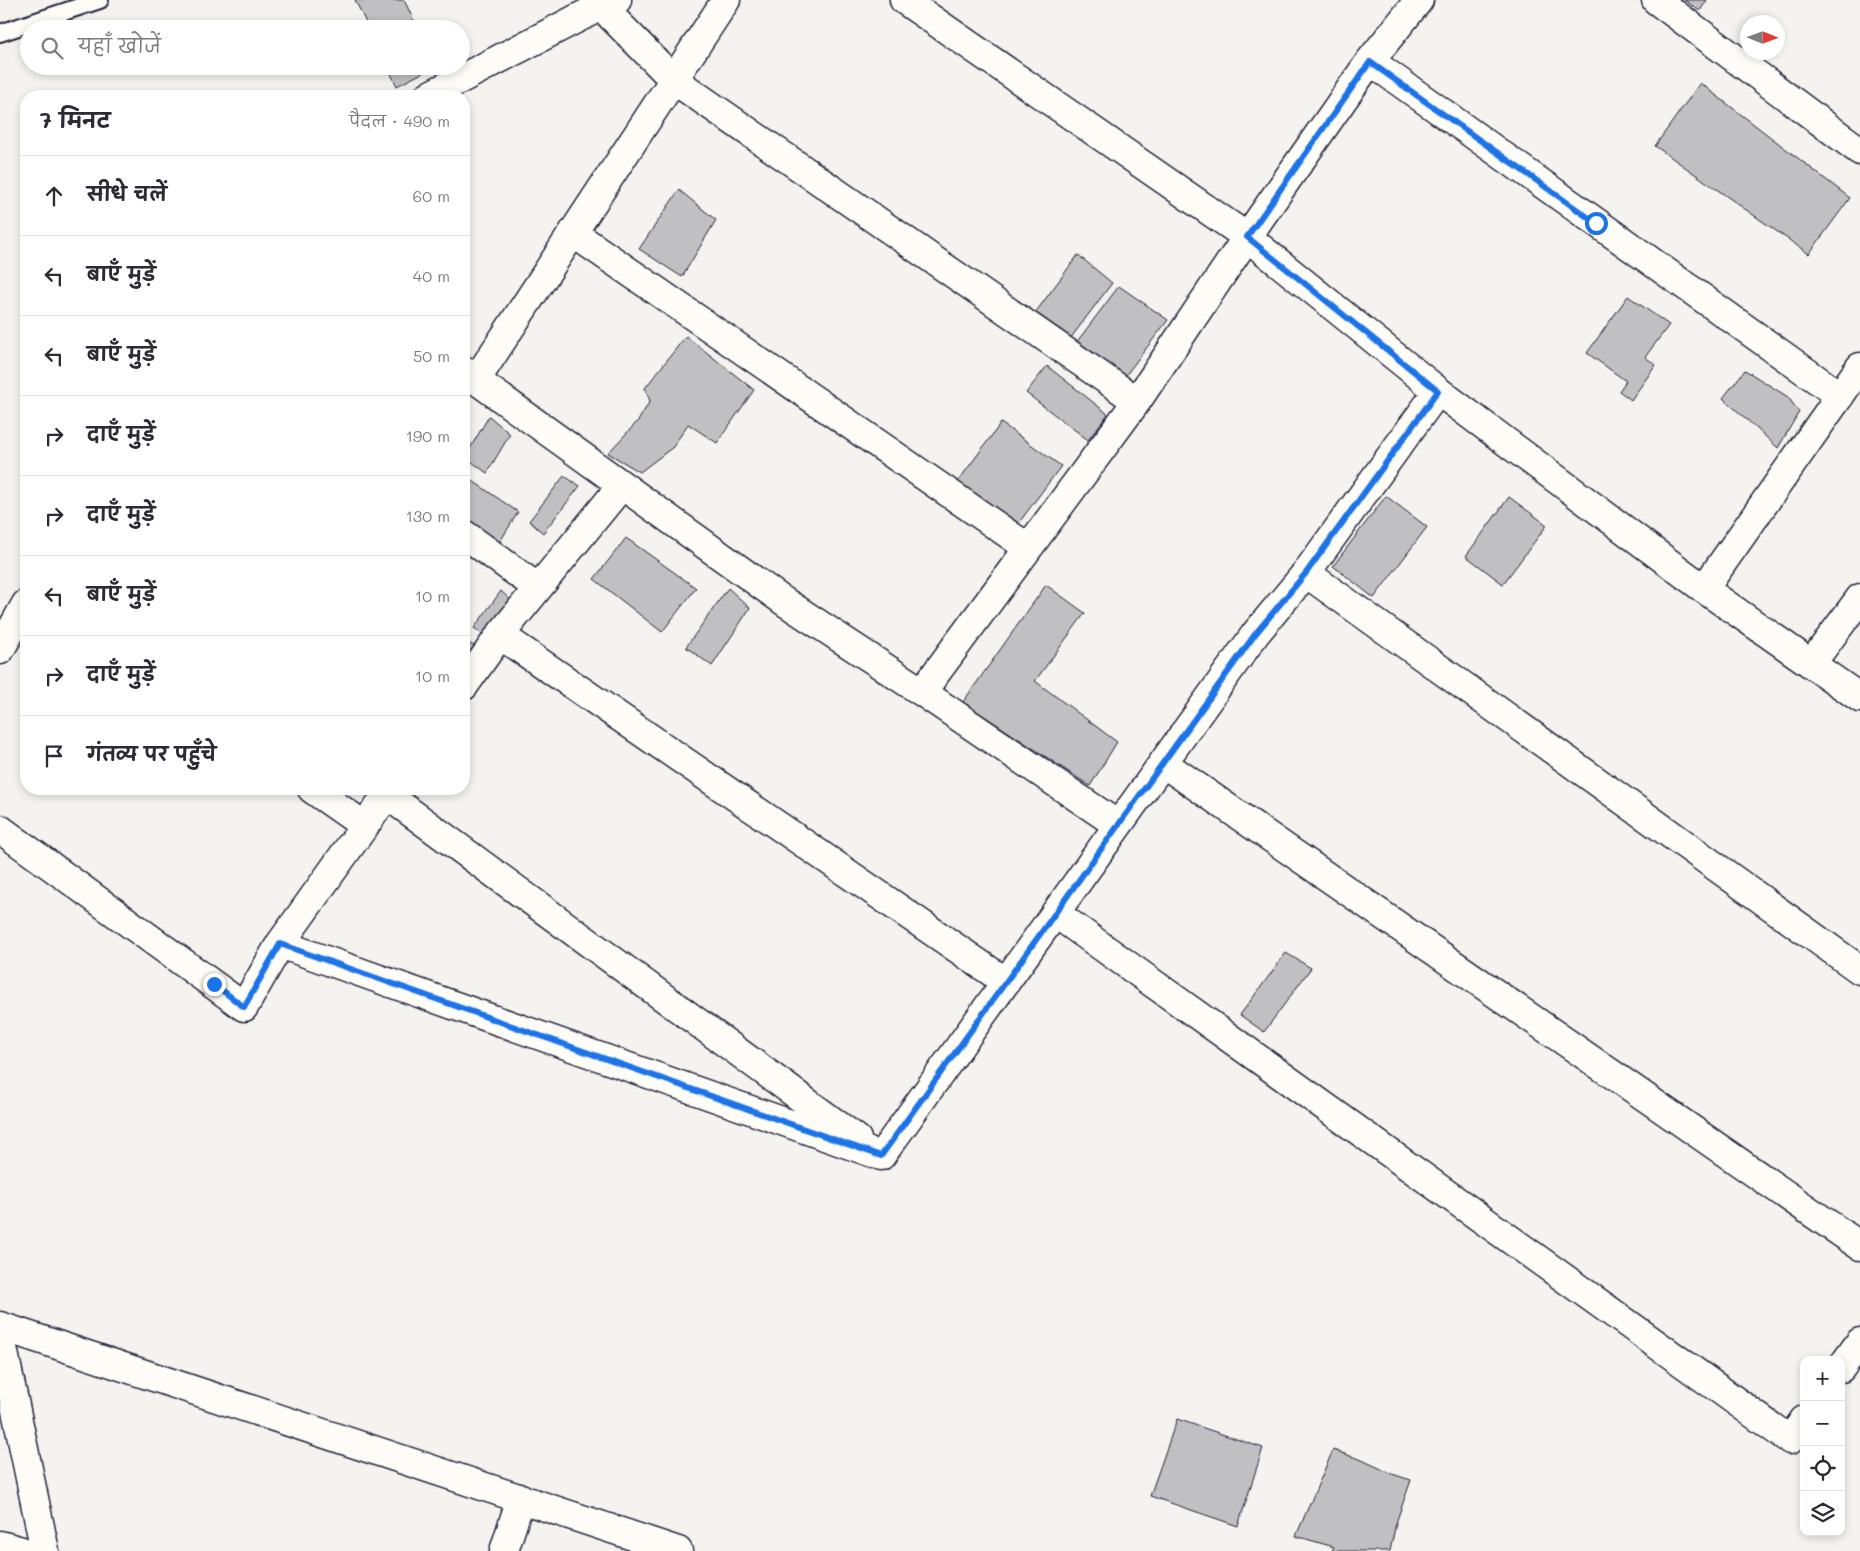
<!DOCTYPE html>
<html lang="hi">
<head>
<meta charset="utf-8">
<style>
  :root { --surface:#fff; --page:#f2f2f3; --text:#2b2b33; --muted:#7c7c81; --line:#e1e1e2 }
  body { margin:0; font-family:Mali,"Playpen Sans Deva",sans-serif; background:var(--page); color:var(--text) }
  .controls { position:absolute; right:15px; bottom:15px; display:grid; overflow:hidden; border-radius:10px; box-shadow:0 2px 8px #0003 }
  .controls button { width:45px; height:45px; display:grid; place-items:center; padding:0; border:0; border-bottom:1px solid var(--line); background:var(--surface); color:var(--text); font:25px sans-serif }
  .compass { position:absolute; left:1740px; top:15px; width:45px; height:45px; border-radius:50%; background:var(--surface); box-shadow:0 2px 8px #0003; rotate:91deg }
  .stop { position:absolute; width:15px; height:15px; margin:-11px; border:4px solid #1a73e8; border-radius:50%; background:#fff }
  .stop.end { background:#1a73e8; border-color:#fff; box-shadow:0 1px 5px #0008 }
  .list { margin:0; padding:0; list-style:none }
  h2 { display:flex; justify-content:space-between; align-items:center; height:65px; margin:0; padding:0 20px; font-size:21px }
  h2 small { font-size:16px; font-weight:400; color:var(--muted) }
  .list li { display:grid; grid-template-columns:32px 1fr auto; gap:15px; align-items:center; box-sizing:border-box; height:80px; padding:0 20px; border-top:1px solid var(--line) }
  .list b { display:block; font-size:19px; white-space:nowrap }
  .list em { font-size:16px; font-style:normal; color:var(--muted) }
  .icon { flex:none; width:28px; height:28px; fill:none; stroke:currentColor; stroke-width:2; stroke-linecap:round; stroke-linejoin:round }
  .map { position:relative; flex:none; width:1860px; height:1551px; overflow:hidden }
  .search { position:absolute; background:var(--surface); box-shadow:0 2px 8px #0003; left:20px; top:20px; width:450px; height:55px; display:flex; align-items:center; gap:12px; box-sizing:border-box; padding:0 18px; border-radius:28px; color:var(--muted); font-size:19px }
  .panel { position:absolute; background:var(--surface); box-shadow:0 2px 8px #0003; left:20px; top:90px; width:450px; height:705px; border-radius:20px }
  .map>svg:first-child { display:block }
  .building { fill:#c0bfc2; stroke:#22223b }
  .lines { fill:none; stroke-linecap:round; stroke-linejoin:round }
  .service-casing { stroke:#22223b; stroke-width:20 }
  .minor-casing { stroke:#22223b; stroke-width:31 }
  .service { stroke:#fdfcf7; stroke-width:16 }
  .minor { stroke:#fdfcf7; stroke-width:28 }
  .route { stroke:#1a73e8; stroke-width:6 }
</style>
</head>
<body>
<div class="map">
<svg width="1860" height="1551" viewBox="0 0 1860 1551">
  <rect width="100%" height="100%" fill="#f4f3ef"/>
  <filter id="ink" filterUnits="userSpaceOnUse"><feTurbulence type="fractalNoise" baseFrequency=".02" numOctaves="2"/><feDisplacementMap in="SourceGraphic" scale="10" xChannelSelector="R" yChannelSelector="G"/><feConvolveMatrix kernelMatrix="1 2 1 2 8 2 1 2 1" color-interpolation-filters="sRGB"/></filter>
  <g filter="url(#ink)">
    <path class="building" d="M355 0H404L418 29H369Z
      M1684 0H1707L1700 11Z
      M387 66H436L397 86Z
      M1700 83 1850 198 1809 254 1655 146Z
      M679 190 716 220 682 277 639 249Z
      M1078 255 1112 283 1067 343 1032 317Z
      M1119 286 1168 320 1122 380 1073 347Z
      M1628 296 1669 325 1645 357 1656 365 1631 400 1619 391 1626 381 1587 353Z
      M686 336 754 390 717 443 688 424 673 447 640 472 608 453 638 421 650 401 645 388Z
      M1047 366 1108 414 1088 440 1026 393Z
      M1745 370 1788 397 1799 412 1778 448 1723 398Z
      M489 416 510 434 487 473 465 457Z
      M1001 423 1061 466 1015 528 956 484Z
      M464 475 518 512 495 550 464 529Z
      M564 476 580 486 543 533 529 521Z
      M1386 496 1427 527 1374 598 1333 566Z
      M1509 497 1547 525 1503 584 1466 556Z
      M626 538 696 588 662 632 594 579Z
      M1046 585 1085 613 1035 681 1117 742 1090 786 963 702Z
      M728 588 750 608 712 666 686 647Z
      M501 591 513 602 488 638 474 628Z
      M464 640 480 650 469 667 464 662Z
      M1286 953 1311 968 1264 1032 1240 1015Z
      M1177 1419 1263 1448 1238 1526 1150 1496Z
      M1333 1450 1362 1460 1392 1474 1411 1480 1396 1523 1390 1551H1332L1334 1547 1296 1536Z"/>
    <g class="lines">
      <g class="service-casing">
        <path id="service" d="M0 33 100 0"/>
      </g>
      <g class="minor-casing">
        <path id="minor" d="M1419 0 1370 61 1247 237 1438 391 1704 589 1860 698
          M1656 0 1860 151
          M601 6 674 80 1137 401 1247 237 904 0
          M1370 61 1840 396
          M428 96 601 6 617 0
          M573 233 1027 547
          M464 371 476 380 726 0
          M476 380 782 600 922 692 1137 401
          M464 534 538 588
          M1306 573 1860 970
          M1704 589 1860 367
          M500 635 622 485
          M0 650 26 604
          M1811 664 1860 598
          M464 686 500 635 1006 982
          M922 692 1118 825
          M1163 763 1860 1246
          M312 789 365 826
          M387 795 857 1139
          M0 829 244 1007 280 944 391 789
          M1055 913 1790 1440 1804 1420
          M280 944 881 1156 1256 633 1306 573 1438 391
          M0 1326 678 1551
          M0 1333 45 1551
          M1841 1368 1860 1342
          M0 1545 22 1551
          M504 1551 521 1498"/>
      </g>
      <use href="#service" class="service"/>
      <use href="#minor" class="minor"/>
    </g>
  </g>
  <g class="lines" filter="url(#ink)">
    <path class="route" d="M214 984 244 1007 280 944 881 1156 1256 633 1306 573 1438 391 1247 237 1370 62 1596 223"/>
  </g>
</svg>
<div class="controls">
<button>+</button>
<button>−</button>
<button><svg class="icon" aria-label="locate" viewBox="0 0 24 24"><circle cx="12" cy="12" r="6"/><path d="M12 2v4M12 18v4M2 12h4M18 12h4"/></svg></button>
<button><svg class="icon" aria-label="layers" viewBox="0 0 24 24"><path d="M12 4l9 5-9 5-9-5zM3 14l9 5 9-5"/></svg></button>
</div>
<svg class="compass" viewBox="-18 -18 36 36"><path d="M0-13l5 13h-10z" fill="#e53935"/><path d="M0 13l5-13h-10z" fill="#7c7c81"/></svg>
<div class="stop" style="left:1596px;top:223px"></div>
<div class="stop end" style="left:214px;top:984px"></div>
<div class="search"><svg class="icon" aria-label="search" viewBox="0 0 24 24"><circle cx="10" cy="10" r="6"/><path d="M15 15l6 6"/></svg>यहाँ खोजें</div>
<section class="panel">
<h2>7 मिनट<small>पैदल · 490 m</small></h2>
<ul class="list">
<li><svg class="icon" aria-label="ahead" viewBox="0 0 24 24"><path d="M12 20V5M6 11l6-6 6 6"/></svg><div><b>सीधे चलें</b></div><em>60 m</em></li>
<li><svg class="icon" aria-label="left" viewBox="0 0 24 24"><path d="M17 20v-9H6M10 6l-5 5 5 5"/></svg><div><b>बाएँ मुड़ें</b></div><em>40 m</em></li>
<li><svg class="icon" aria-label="left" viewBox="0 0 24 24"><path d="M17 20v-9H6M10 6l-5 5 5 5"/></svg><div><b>बाएँ मुड़ें</b></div><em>50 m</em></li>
<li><svg class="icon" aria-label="right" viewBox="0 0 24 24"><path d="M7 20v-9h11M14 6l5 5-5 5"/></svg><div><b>दाएँ मुड़ें</b></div><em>190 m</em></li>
<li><svg class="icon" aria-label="right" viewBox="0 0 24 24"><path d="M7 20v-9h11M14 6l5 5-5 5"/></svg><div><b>दाएँ मुड़ें</b></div><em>130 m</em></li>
<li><svg class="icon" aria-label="left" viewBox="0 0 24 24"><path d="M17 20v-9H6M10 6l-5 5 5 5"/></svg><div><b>बाएँ मुड़ें</b></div><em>10 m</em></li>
<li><svg class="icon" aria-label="right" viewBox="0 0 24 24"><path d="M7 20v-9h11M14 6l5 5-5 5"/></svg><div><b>दाएँ मुड़ें</b></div><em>10 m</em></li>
<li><svg class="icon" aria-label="arrive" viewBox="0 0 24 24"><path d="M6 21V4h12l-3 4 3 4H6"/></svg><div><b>गंतव्य पर पहुँचे</b></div></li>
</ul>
</section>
</div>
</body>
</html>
